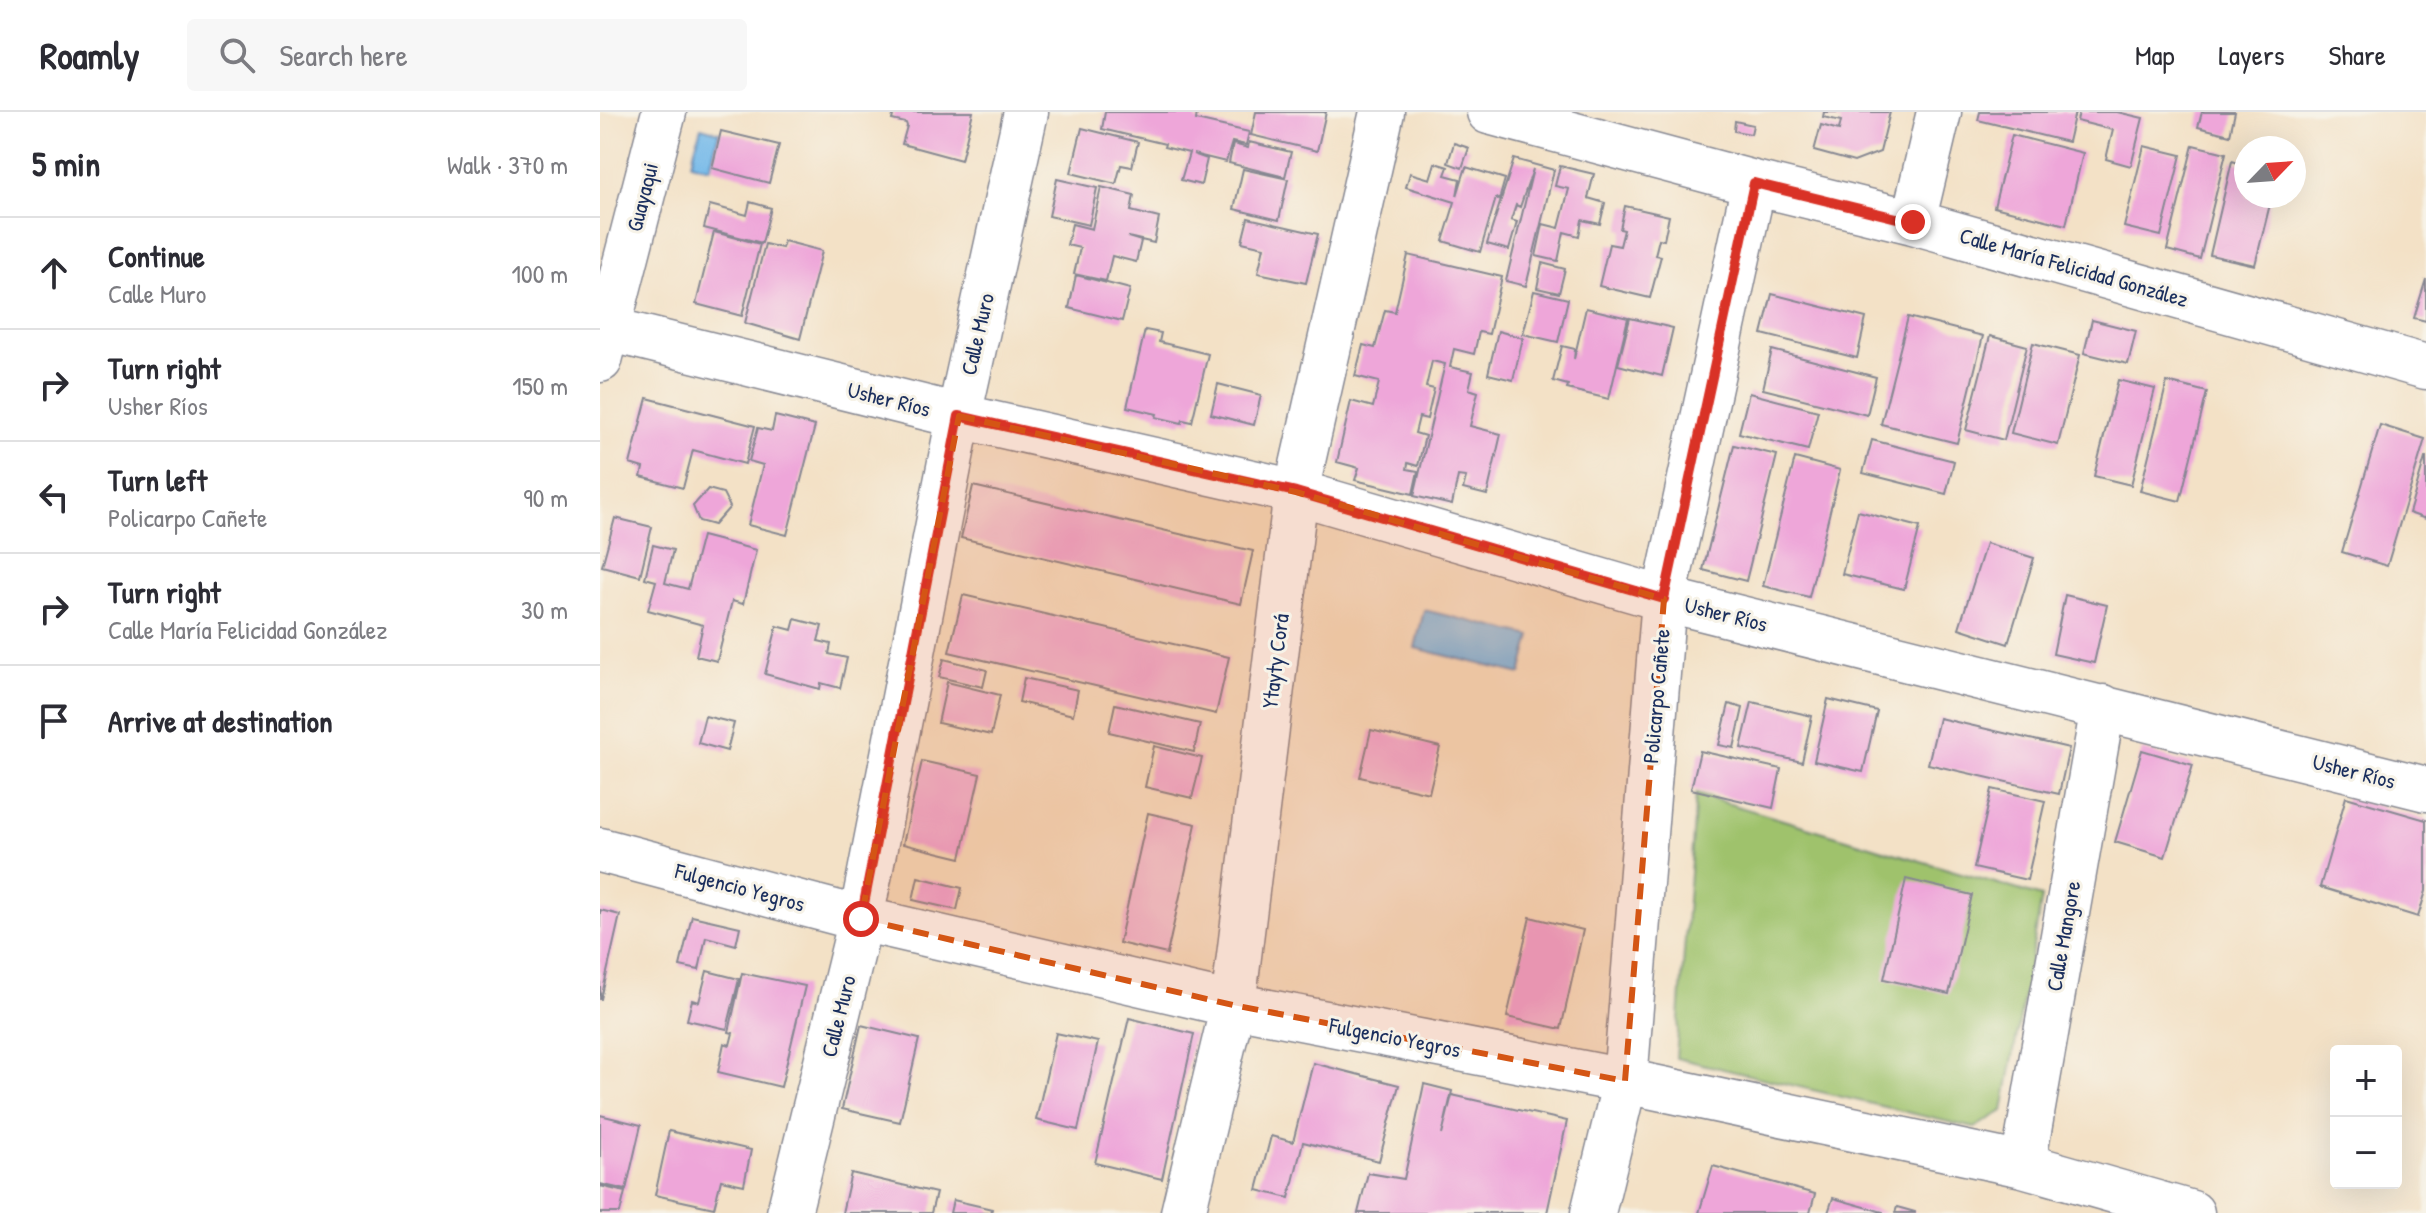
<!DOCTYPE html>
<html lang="en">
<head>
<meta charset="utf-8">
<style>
  :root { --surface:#fff; --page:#f7f7f7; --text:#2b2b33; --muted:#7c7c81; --line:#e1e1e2 }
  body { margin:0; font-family:"Patrick Hand",sans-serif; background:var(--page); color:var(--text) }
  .controls { position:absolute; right:24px; bottom:24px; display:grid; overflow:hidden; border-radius:8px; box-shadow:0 8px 32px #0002 }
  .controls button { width:72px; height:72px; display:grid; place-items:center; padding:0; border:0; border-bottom:2px solid var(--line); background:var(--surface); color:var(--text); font:40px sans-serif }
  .compass { position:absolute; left:1634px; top:24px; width:72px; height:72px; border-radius:50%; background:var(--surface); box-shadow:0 8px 32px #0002; rotate:65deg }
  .stop { position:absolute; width:24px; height:24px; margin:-18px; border:6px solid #d93025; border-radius:50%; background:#fff }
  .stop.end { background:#d93025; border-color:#fff; box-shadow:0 2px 8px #0008 }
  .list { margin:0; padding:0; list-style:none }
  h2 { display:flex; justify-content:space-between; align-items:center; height:104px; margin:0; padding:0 32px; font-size:34px }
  h2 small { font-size:26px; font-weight:400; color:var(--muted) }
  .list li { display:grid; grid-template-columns:52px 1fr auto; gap:24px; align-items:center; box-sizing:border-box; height:112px; padding:0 32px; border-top:2px solid var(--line) }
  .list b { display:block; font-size:30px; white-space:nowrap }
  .list p { margin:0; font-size:26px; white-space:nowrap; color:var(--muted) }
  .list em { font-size:26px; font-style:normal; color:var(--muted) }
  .icon { flex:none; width:44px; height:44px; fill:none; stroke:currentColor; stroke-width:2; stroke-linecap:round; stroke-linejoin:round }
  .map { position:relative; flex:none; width:1826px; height:1101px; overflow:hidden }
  header { display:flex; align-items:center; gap:48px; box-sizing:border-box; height:112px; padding:0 40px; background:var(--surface); border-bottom:2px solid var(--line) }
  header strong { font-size:38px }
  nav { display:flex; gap:44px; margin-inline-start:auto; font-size:28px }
  .search { width:560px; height:72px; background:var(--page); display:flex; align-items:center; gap:20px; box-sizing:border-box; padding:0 28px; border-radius:8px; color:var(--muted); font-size:30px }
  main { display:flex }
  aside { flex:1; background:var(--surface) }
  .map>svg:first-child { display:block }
  .green { fill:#9fc26c; stroke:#5d7865; stroke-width:2 }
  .water { fill:#72b8e9; stroke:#4674a4; stroke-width:2 }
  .building { fill:#eea6d9 }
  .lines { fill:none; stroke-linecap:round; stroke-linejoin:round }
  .minor-casing { stroke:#878892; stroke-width:47 }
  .minor { stroke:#fff; stroke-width:44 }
  .route { stroke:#d93025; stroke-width:10 }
  .marked { fill:#d45514; fill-opacity:0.2; stroke:#d45514; stroke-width:6; stroke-dasharray:16 10; stroke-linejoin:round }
  .labels { text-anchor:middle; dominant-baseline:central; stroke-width:6; stroke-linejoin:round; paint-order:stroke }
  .street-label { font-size:22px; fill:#1b2f5e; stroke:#f7f3e8 }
</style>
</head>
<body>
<header>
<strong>Roamly</strong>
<div class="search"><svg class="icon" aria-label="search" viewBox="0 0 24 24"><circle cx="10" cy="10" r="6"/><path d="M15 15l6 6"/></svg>Search here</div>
<nav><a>Map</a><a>Layers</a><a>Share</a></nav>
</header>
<main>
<aside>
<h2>5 min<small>Walk · 370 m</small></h2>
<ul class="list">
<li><svg class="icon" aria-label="ahead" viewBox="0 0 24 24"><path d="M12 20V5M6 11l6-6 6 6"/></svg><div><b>Continue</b><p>Calle Muro</p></div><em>100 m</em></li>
<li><svg class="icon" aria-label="right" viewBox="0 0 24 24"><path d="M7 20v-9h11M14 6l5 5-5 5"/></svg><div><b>Turn right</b><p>Usher Ríos</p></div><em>150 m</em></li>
<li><svg class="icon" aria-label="left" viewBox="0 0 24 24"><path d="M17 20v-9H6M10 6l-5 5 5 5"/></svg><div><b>Turn left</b><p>Policarpo Cañete</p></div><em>90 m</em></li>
<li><svg class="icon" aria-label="right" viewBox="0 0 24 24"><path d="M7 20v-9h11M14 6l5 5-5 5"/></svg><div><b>Turn right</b><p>Calle María Felicidad González</p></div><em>30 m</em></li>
<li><svg class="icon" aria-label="arrive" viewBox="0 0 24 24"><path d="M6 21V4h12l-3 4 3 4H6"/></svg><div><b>Arrive at destination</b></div></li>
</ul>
</aside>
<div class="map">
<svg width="1826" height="1101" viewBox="0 0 1826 1101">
  <rect width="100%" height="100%" fill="#f7f3e8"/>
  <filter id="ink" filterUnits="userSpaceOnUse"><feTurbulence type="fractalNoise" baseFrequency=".0125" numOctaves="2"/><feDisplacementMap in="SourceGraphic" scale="16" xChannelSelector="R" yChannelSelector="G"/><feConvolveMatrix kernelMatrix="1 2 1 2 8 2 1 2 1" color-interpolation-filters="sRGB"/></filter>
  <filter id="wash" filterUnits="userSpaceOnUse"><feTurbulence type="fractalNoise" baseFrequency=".006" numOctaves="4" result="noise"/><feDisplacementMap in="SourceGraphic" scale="32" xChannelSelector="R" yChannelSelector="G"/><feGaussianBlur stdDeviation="1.8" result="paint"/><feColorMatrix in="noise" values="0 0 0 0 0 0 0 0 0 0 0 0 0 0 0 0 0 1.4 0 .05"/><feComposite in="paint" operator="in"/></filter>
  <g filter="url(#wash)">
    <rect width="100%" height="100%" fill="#f3e1c6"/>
    <path class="green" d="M1096 682 1442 785 1403 999 1374 1016 1076 946Z"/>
    <path class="water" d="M101 15 119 20 110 56 91 51Z
      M824 498 931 524 921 562 815 536Z"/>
    <g id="blocks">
      <path class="building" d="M294 0H373L361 48 302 32 307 14 306 11 292 8Z
        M505 0H597L596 8 649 20 646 33 632 30 626 50 593 42 607 47 601 73 581 68 589 41 564 35 565 32 502 17Z
        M656 0H726L717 39 651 23Z
        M1224 0H1290L1280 40 1254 50 1214 39 1221 13 1239 18 1241 9 1223 5Z
        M1380 0H1475L1468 30 1378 8Z
        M1479 0H1517L1543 6 1531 54 1506 47 1513 18 1477 9Z
        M1602 0H1635L1630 23 1598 15Z
        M1135 9 1153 13 1151 22 1134 19Z
        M482 16 538 30 532 55 521 53 516 72 471 61Z
        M121 19 179 33 169 71 112 56Z
        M1412 23 1483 41 1466 113 1394 95Z
        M649 30 691 40 685 65 629 51 633 32 648 36Z
        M854 31 869 36 862 56 848 51Z
        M1593 33 1626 41 1600 147 1567 138Z
        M1544 34 1581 43 1561 124 1524 115Z
        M914 47 954 58 926 174 906 169 933 57 920 95 916 93 911 108 917 110 909 138 887 132Z
        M1632 49 1646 53V84H1672L1655 153 1610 143Z
        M835 51 848 55 845 63 860 67 857 84 866 55 905 67 899 88 896 86 880 140 843 129 855 90 806 75 810 61 830 67Z
        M960 54 994 62 988 86 1005 91 1000 112 982 108 979 124 964 120 958 149 936 144 943 112 959 116 969 77 955 74Z
        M643 57 688 67 679 108 634 97Z
        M457 67 497 76 489 113 449 104Z
        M501 75 534 83 531 99 559 106 554 131 528 125 541 129 536 150 512 144 506 169 474 162 480 136 467 133 472 112 492 117Z
        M150 90 171 96 162 131 104 116 110 93 147 103Z
        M1025 94 1069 104 1064 128 1059 127 1055 143 1061 144 1050 186 999 174 1009 132 1020 134 1024 118 1020 117Z
        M648 106 718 122 706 171 658 161 664 135 642 130Z
        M114 120 160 132 142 204 96 192Z
        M184 129 222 139 200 227 145 211 165 132 182 136Z
        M808 143 902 165 889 222 879 220 874 242 854 237 850 255 873 260 869 277 878 280 870 314 901 322 887 383 863 377 866 365 858 364 852 393 814 384 845 252 832 249 826 275 834 277 827 307 819 305 815 321 825 324 818 354 808 351 807 357 818 359 813 382 755 368 759 356 737 350 751 289 773 295 779 270 755 264 763 233 775 236 785 198 795 200Z
        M942 151 965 157 959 181 937 176Z
        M476 163 530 177 522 209 469 196Z
        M1826 167V209L1814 206Z
        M934 179 968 187 958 230 923 222Z
        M1172 182 1266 206 1257 246 1162 222Z
        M986 196 1028 206 1009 287 967 277 968 273 953 269 962 234 975 237 974 247Z
        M1308 205 1383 224 1357 331 1281 312Z
        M1030 206 1073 216 1062 264 1018 253Z
        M1492 208 1536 219 1528 252 1484 241Z
        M545 218 561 221 559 230 608 242 592 310 583 308 582 311 556 305 557 302 527 295Z
        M898 219 923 226 913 268 888 262Z
        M1390 224 1427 234 1404 328 1366 318Z
        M1433 231 1480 243 1458 333 1411 321Z
        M1172 238 1276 265 1267 303 1163 277Z
        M1518 268 1555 277 1531 373 1494 364Z
        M1567 270 1607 280 1580 389 1540 379Z
        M618 272 661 283 654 313 611 302Z
        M1149 281 1218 299 1208 338 1139 321Z
        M47 286 155 314 145 352 93 338 83 376 41 365 43 356 30 352Z
        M175 304 215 314 187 423 148 413 163 353 149 349 158 316 172 319Z
        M1780 313 1825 327 1787 454 1742 440Z
        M1272 328 1354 349 1346 382 1263 361Z
        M1134 333 1177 343 1146 469 1103 458Z
        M1195 346 1240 358 1209 485 1163 474Z
        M1825 346H1826V407L1809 401Z
        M373 374 653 439 641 492 361 426Z
        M108 377 123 381 130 395 114 413 99 409 93 394Z
        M1258 399 1320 415 1304 477 1242 462Z
        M15 406 52 415 40 464 2 454Z
        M102 424 156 438 143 492 132 489 117 549 96 544 103 513 48 498 56 469 45 466 53 433 73 438 65 471 88 477Z
        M1386 431 1434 446 1408 532 1359 516Z
        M363 483 629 545 616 602 349 540Z
        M1465 483 1507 493 1494 551 1453 542Z
        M195 507 222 514 218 529 231 532 229 542 247 546 240 576 221 571 220 577 165 562 177 514 192 518Z
        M344 547 387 558 383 575 339 565Z
        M424 566 478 578 473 603 419 590Z
        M347 570 400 583 391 623 338 611Z
        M1228 587 1277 599 1263 660 1214 649Z
        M1152 590 1212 604 1202 650 1141 636Z
        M515 592 600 612 594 640 509 620Z
        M1129 592 1143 596 1134 636 1119 633Z
        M105 604 134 611 127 639 98 631Z
        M1339 606 1469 636 1459 682 1328 652Z
        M771 618 840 635 829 681 760 665Z
        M554 634 602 646 592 686 545 675Z
        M1542 638 1593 653 1565 745 1515 730Z
        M1100 639 1181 657 1173 696 1091 677Z
        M322 649 380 662 361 746 303 732Z
        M1392 677 1445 689 1427 768 1374 756Z
        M1746 685 1826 708V779L1818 805 1720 775Z
        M548 701 596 712 567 842 519 831Z
        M318 765 362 776 357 798 313 788Z
        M1306 767 1372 783 1349 882 1284 867Z
        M0 798 20 803 1 887H0Z
        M92 804 140 815 136 833 106 825 99 858 80 854Z
        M930 805 983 818 961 917 907 905Z
        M107 859 139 867 127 917 87 908 92 888 99 890Z
        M142 861 205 874 181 975 118 960 124 931 130 933 133 921 129 920Z
        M529 906 594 922 562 1067 495 1051Z
        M261 913 319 927 300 1010 242 997Z
        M456 921 498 930 478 1018 436 1008Z
        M713 951 799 973 779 1049 703 1030 689 1086 657 1078 671 1024 693 1030Z
        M824 972 852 979 842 1023 852 983 967 1009 947 1101H758L768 1061 804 1067Z
        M0 1003 41 1013 26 1078 0 1072Z
        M69 1019 151 1038 144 1073 121 1068 114 1096 55 1083Z
        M1113 1054 1215 1082 1210 1101H1099Z
        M251 1061 336 1081 331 1101H242Z
        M0 1074 25 1080 20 1101H0Z
        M1233 1086 1283 1100V1101H1228Z
        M353 1088 392 1097 391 1101H350Z
        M1297 1095 1315 1100V1101H1295Z"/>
    </g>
  </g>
  <g filter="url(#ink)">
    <use href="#blocks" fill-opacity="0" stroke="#878892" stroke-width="2"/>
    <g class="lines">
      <g class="minor-casing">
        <path id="minor" d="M889 0 1154 71 1313 110 1826 255
          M1313 110 1339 0
          M0 215 359 304 696 380 1064 487 1826 677
          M0 248 64 0
          M0 738 261 807 633 893 1025 969 1423 1053 1592 1101
          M1423 1053 1503 595
          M189 1101 261 807 359 304 426 0
          M583 1101 633 893 696 380 782 0
          M993 1101 1025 969 1064 487 1154 71"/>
      </g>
      <use href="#minor" class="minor"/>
    </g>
  </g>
  <g class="lines" filter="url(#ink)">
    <path class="route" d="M261 807 359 304 696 380 1064 487 1154 71 1313 110"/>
  </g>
  <path class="marked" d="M359 304 696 380 1064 487 1025 969 633 893 261 807Z"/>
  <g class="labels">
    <g class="street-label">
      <text transform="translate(42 85) rotate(-76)">Guayaqui</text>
      <text transform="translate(1474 155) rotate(16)">Calle María Felicidad González</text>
      <text transform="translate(377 222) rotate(-77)">Calle Muro</text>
      <text transform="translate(289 287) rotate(14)">Usher Ríos</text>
      <text transform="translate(1126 502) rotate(14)">Usher Ríos</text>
      <text transform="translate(675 549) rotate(-83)">Ytayty Corá</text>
      <text transform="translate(1056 584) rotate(-85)">Policarpo Cañete</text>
      <text transform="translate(1754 659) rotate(14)">Usher Ríos</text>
      <text transform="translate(140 775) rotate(15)">Fulgencio Yegros</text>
      <text transform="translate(1463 824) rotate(-80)">Calle Mangore</text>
      <text transform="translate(238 904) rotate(-76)">Calle Muro</text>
      <text transform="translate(795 925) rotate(11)">Fulgencio Yegros</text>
    </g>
  </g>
</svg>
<div class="controls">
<button>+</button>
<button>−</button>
</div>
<svg class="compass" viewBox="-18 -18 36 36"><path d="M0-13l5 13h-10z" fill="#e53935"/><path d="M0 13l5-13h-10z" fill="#7c7c81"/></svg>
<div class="stop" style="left:261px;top:807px"></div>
<div class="stop end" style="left:1313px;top:110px"></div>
</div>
</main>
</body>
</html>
